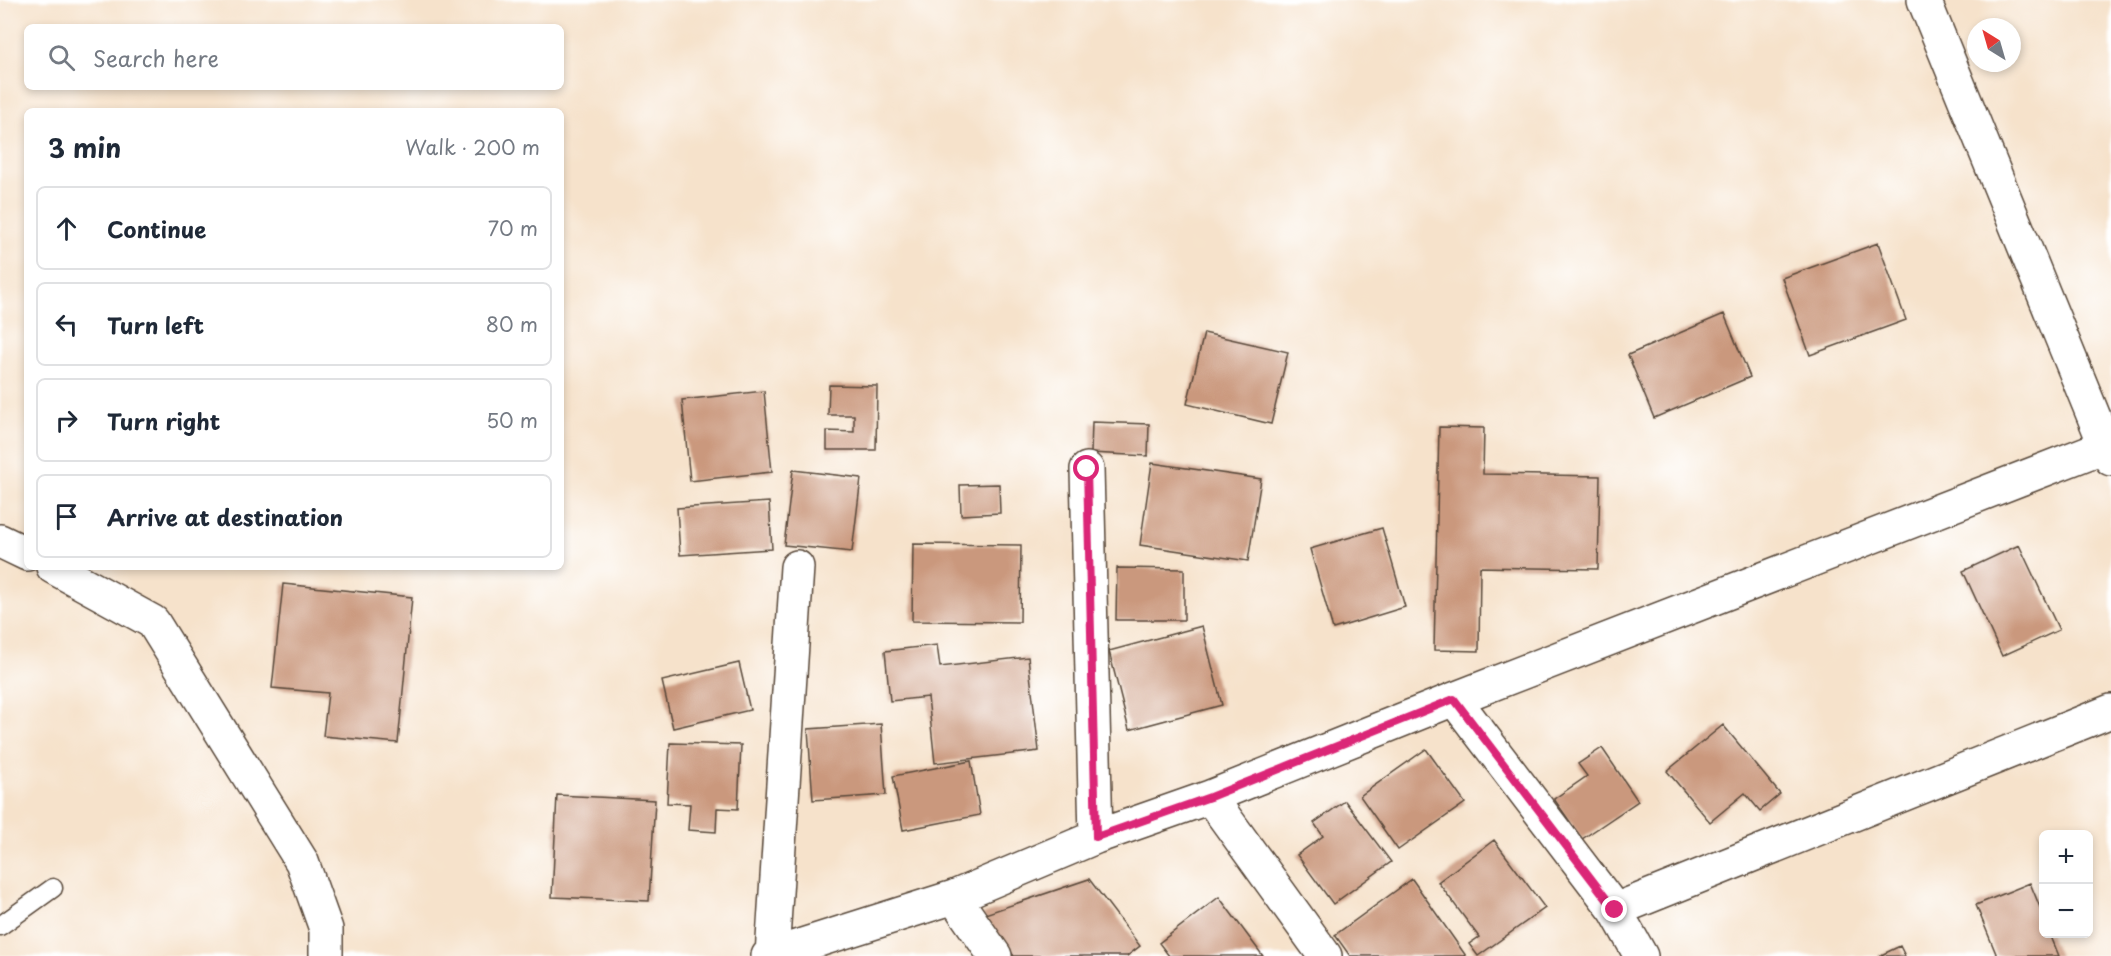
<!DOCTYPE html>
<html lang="en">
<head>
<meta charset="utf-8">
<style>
  :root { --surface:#fff; --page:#f2f2f3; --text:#1f2937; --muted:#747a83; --line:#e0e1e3 }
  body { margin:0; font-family:"Playpen Sans",sans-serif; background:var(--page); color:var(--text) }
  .controls { position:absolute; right:18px; bottom:18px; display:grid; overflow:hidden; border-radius:9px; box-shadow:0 3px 9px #0003 }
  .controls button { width:54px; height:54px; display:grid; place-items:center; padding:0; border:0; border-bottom:2px solid var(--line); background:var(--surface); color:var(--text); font:30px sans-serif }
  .compass { position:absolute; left:1967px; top:18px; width:54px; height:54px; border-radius:50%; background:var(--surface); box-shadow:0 3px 9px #0003; rotate:323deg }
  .stop { position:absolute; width:18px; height:18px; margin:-14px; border:4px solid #db2777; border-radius:50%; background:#fff }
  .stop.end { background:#db2777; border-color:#fff; box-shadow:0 2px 6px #0008 }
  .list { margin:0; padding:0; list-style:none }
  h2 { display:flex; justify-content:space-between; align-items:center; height:78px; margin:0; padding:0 24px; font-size:26px }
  h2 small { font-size:20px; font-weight:400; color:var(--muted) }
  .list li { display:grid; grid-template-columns:39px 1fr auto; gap:18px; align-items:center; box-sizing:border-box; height:84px; margin:0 12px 12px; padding:0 12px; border:2px solid var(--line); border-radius:9px }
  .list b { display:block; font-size:22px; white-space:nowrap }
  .list em { font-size:20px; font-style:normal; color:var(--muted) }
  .icon { flex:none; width:33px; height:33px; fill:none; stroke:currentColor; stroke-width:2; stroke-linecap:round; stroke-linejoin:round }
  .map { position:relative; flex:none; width:2111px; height:956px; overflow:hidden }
  .search { position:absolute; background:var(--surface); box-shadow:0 3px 9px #0003; left:24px; top:24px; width:540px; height:66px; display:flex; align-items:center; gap:15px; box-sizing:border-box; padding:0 21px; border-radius:9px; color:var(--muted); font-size:22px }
  .panel { position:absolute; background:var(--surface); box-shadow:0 3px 9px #0003; left:24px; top:108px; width:540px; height:462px; border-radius:9px }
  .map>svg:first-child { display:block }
  .building { fill:#ca987d }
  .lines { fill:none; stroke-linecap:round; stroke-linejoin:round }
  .lane-casing { stroke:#574638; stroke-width:21 }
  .street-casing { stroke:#574638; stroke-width:36 }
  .secondary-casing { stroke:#574638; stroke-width:36 }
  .lane { stroke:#fff; stroke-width:18 }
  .street { stroke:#fff; stroke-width:33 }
  .secondary { stroke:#fff; stroke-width:33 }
  .route { stroke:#db2777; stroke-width:8 }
</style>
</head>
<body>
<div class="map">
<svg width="2111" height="956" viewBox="0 0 2111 956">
  <rect width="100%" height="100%" fill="#fff"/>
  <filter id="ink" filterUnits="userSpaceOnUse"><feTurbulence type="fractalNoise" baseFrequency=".0167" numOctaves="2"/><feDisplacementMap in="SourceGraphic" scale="12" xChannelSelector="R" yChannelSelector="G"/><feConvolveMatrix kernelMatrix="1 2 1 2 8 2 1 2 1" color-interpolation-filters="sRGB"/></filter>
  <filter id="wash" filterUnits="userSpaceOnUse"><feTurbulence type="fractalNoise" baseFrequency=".008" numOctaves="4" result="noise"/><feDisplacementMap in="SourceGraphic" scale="24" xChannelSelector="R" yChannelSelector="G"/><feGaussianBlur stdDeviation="1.35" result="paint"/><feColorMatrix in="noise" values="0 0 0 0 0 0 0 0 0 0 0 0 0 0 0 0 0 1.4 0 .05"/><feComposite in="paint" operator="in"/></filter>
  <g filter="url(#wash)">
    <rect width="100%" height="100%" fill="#f6e2cb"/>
    <g id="blocks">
      <path class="building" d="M1878 243 1906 320 1810 355 1782 278Z
        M1724 314 1750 377 1654 418 1628 355Z
        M1204 333 1288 352 1271 424 1187 404Z
        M829 385 877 386 876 450H827V431L854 432V415H828Z
        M764 391 772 472 690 481 682 400Z
        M1092 422 1149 424 1148 456 1091 453Z
        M1439 427 1484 428 1483 474 1600 476 1598 569 1480 567 1479 651 1434 650Z
        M1152 463 1261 479 1248 561 1140 545Z
        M793 470 861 478 852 552 784 545Z
        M999 484 1000 513 961 515 960 485Z
        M769 502 772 549 680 555 677 508Z
        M1382 528 1405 607 1333 629 1310 549Z
        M913 544 1021 545 1020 622 912 621Z
        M2019 545 2059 630 2002 656 1963 571Z
        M1117 568 1184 569V620H1116Z
        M283 584 412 597 398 743 323 736 328 693 272 688Z
        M1202 626 1222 705 1129 730 1109 651Z
        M937 645 940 667 1028 657 1039 751 935 763 928 697 890 701 885 651Z
        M739 663 750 710 673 728 662 681Z
        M881 724 886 795 813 800 808 729Z
        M1723 725 1780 794 1760 811 1745 793 1710 822 1667 771Z
        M670 743 741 745 738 809 717 808 716 832 688 830 690 804 667 803Z
        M1602 748 1638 801 1582 839 1554 799 1587 776 1578 764Z
        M1426 749 1465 803 1398 850 1360 796Z
        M971 761 980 815 903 830 893 776Z
        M557 795 655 800 649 901 552 897Z
        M1345 801 1391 862 1333 904 1297 855 1323 836 1314 823Z
        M1494 840 1545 908 1478 956 1469 944 1479 937 1438 882Z
        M1089 879 1140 946 1127 956H1014L982 915Z
        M1412 879 1466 956H1350L1335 935Z
        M2030 883 2044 917V934H2050L2059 956H1997L1976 905Z
        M1219 897 1263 956H1169L1159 943Z
        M1900 946 1905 956H1879Z"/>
    </g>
  </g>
  <g filter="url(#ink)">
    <use href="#blocks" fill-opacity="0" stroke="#574638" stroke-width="1.5"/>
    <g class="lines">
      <g class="lane-casing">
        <path id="lane" d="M0 926 53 888"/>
      </g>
      <g class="street-casing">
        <path id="street" d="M1087 469 1096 837
          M0 541 27 554
          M53 567 153 622 302 862 326 929V956
          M1454 699 1615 910 1641 956
          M1210 797 1325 956
          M954 897 995 956
          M1615 910 2111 711
          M772 955 797 567
          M768 956 954 897 1096 837 1210 797 1454 699 2105 446"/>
      </g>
      <g class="secondary-casing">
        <path id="secondary" d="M1924 0 2111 459"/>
      </g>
      <use href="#lane" class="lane"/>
      <use href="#street" class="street"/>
      <use href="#secondary" class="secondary"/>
    </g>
  </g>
  <g class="lines" filter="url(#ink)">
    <path class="route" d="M1087 469 1096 837 1210 797 1454 699 1615 910"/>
  </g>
</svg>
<div class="controls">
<button>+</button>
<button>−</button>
</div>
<svg class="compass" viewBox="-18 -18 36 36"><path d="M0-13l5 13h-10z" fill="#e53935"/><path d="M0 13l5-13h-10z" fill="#747a83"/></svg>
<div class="stop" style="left:1087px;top:469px"></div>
<div class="stop end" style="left:1615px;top:910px"></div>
<div class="search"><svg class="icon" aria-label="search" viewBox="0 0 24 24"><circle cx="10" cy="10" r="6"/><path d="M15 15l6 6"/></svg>Search here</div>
<section class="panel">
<h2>3 min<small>Walk · 200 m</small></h2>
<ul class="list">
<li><svg class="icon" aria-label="ahead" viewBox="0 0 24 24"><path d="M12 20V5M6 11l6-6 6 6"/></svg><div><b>Continue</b></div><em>70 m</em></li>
<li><svg class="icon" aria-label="left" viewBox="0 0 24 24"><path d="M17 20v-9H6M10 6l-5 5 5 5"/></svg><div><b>Turn left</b></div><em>80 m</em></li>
<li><svg class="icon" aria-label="right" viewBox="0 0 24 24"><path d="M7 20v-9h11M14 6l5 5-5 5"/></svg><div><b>Turn right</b></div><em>50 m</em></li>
<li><svg class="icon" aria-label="arrive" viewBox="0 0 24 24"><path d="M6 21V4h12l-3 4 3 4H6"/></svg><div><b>Arrive at destination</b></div></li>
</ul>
</section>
</div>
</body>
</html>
